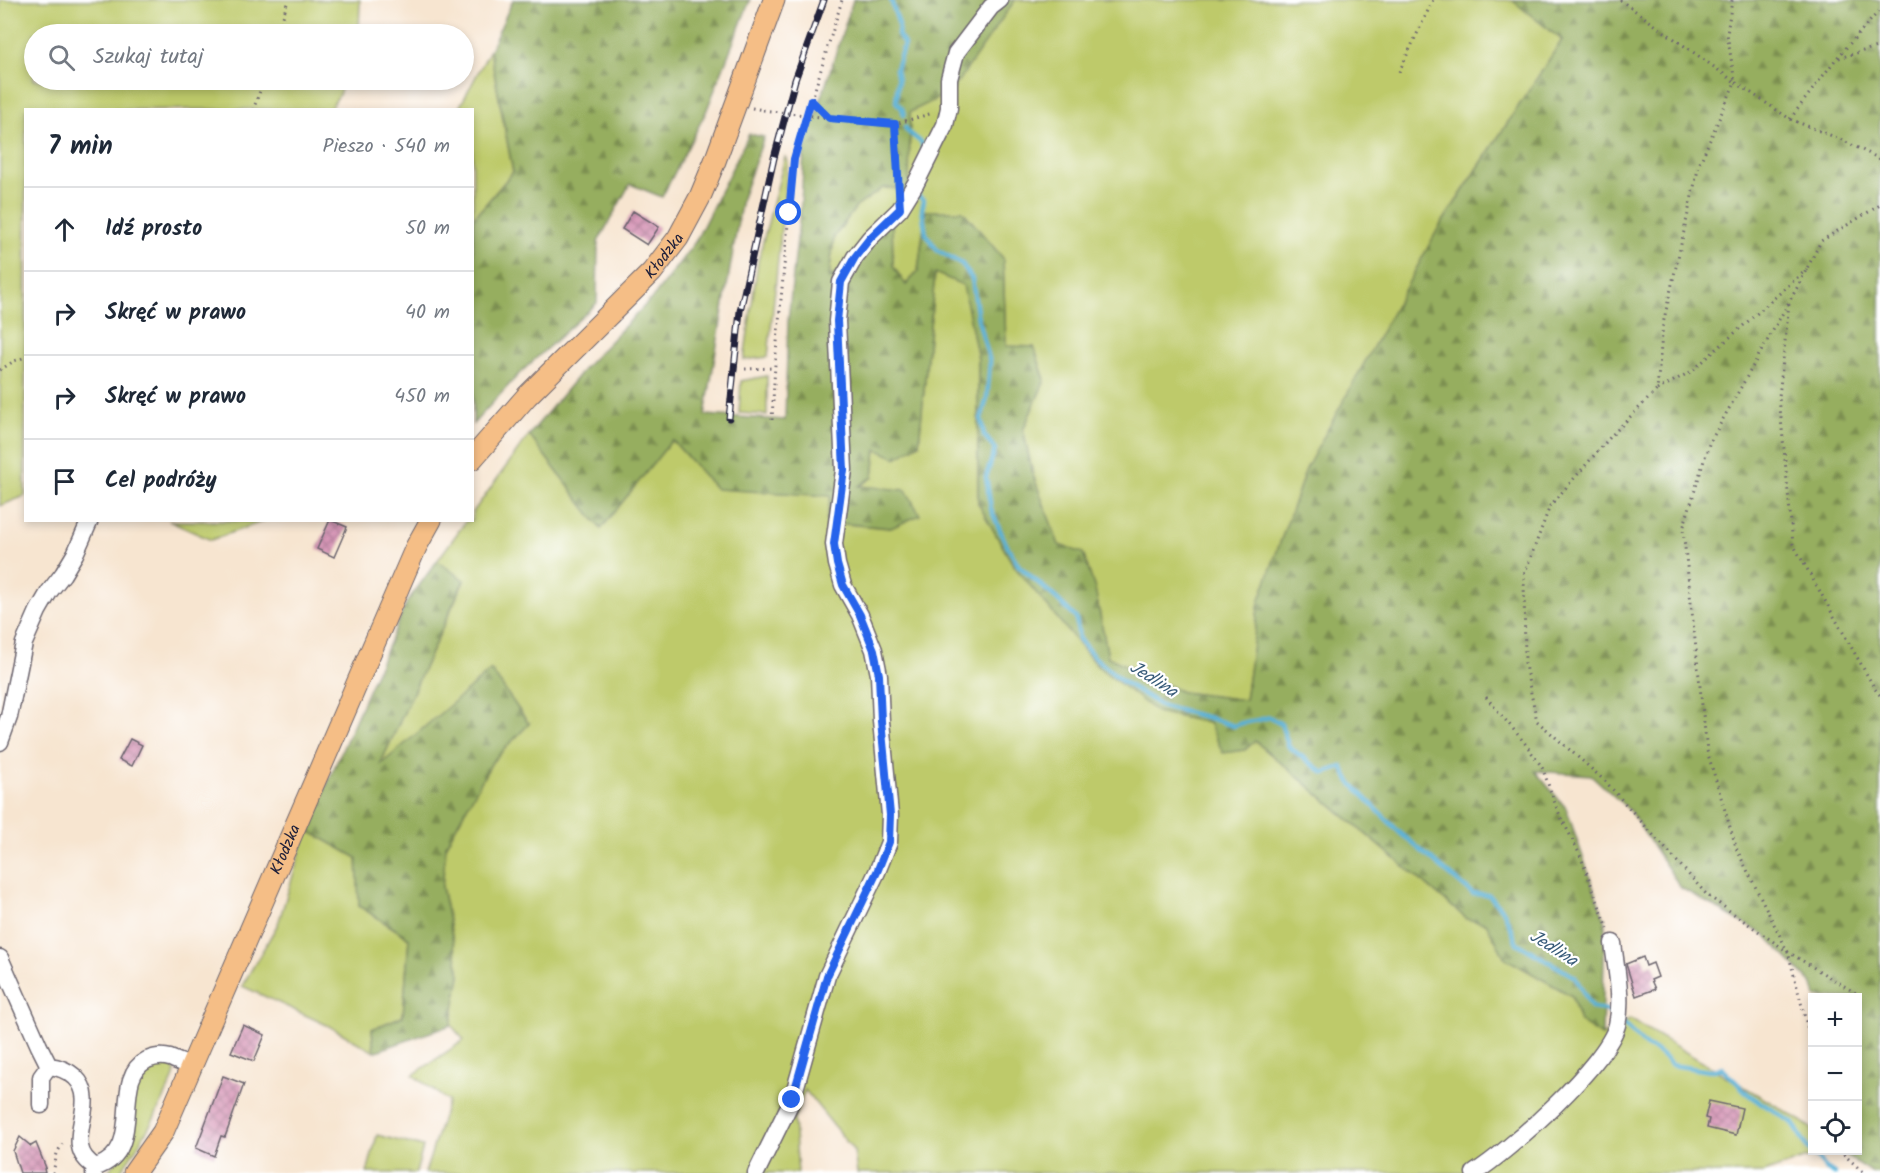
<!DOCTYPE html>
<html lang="pl">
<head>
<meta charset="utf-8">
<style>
  :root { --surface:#fff; --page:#f6f6f7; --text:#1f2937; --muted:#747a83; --line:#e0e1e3 }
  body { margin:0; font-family:Kalam,sans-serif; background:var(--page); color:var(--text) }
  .controls { position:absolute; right:18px; bottom:18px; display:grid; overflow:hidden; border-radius:0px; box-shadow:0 3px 9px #0003 }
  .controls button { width:54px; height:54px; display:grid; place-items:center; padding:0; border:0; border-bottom:2px solid var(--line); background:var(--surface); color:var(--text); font:30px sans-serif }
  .stop { position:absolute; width:18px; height:18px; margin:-14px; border:4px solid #2563eb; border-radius:50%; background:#fff }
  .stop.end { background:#2563eb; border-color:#fff; box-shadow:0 2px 6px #0008 }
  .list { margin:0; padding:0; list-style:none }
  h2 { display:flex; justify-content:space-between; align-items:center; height:78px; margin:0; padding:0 24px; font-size:26px }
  h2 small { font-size:20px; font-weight:400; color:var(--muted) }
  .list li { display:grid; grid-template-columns:39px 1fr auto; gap:18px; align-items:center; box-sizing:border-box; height:84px; padding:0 24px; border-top:2px solid var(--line) }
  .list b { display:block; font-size:22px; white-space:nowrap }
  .list em { font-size:20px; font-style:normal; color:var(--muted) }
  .icon { flex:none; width:33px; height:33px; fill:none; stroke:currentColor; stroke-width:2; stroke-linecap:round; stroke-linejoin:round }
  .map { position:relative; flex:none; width:1880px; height:1173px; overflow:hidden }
  .search { position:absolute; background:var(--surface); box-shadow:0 3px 9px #0003; left:24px; top:24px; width:450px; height:66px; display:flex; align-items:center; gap:15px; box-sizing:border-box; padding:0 21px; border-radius:33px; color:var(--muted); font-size:22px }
  .panel { position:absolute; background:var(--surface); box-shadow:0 3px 9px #0003; left:24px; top:108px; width:450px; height:414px; border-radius:0px }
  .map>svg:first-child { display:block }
  .grass { fill:#beca6b; stroke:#707653; stroke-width:1.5 }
  .forest { fill:url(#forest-firs); stroke:#5c684d; stroke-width:1.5 }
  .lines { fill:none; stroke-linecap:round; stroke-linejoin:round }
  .stream { stroke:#59b0d6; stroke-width:4.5 }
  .building { fill:url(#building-cross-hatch) }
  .minor-casing { stroke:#6d666f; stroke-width:19 }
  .major-casing { stroke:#6d666f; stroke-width:23 }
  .path { stroke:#6d666f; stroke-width:3; stroke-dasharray:1.5 4.5; stroke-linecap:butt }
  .minor { stroke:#fff; stroke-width:16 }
  .major { stroke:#f5be86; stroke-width:21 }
  .rail-casing { stroke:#22223b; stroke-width:7 }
  .rail { stroke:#fff; stroke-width:4.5; stroke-dasharray:14; stroke-linecap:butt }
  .path-bridge { stroke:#6d666f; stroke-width:3; stroke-dasharray:1.5 4.5; stroke-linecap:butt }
  .route { stroke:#2563eb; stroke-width:8 }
  .labels { text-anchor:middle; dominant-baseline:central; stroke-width:4.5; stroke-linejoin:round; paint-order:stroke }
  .street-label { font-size:16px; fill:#22223b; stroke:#fff }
  .water-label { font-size:18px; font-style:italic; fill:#385b79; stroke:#fff }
</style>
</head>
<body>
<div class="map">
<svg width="1880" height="1173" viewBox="0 0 1880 1173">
  <defs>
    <pattern id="forest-firs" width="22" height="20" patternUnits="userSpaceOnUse" patternTransform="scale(1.5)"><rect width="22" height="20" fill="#96ae5f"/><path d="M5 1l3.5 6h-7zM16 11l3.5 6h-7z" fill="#7a8d50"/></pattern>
    <pattern id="building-cross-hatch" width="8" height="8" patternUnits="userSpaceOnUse" patternTransform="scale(1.5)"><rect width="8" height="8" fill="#d592b4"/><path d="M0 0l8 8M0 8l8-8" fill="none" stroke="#ac7794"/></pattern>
  </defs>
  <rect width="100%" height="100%" fill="#fff"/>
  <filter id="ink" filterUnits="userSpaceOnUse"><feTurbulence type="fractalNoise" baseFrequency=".0167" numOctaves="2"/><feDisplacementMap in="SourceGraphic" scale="12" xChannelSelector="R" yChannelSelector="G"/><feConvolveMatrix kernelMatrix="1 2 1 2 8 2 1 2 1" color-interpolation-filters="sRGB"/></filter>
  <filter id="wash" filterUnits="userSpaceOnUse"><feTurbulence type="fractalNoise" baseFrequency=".008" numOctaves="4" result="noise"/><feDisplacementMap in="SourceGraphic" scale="24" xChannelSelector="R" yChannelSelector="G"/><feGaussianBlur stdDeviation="1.35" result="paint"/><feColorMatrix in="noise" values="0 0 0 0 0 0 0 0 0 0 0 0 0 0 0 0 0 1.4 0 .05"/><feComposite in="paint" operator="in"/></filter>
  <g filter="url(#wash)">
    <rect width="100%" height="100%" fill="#f7e5d0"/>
    <path class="grass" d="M0 0H360L359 34H34V80H344L339 95 330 109 26 110 25 496 0 506Z
      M1015 0H1512L1562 40 1438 229 1259 602 1245 700 1182 692 1108 658 1095 589 1059 546 1033 475 1023 430 1045 380 1034 347H1006L1003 258 926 211 918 271 905 285 893 266 892 221 850 263 829 277 834 237 856 207 883 188 909 189 910 112 951 91Z
      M490 50 513 172 473 219 472 110H458Z
      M785 157 788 162 768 357 744 360 758 261Z
      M935 273 964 285 978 359V503L1014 566 1157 712 1209 723 1255 741 1467 919 1486 922 1505 958 1572 996 1580 1021 1602 1036 1630 1019 1795 1117 1812 1129V1150L1828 1151 1763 1173H857L854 1151 805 1090 794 1120 798 1173H425L448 1101 413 1075 464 1040 451 1025 460 975 442 887 446 845 492 762 529 723 379 767 464 581 437 561 466 521 472 520 473 512 529 435 601 528 672 439 831 496 826 522 890 528 858 487 873 477 876 448 919 444Z
      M767 376V415L739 413 741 381Z
      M169 521H264L211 540Z
      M307 830 358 858 359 906 409 938 403 1016 372 1029 374 1052 329 1026 242 986 278 924Z
      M153 1063 171 1066 175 1070 174 1077C159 1111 142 1143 119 1173H107L119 1157 134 1082Z
      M377 1135 423 1147 416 1173H367Z"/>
    <path class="forest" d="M513 0H750L706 112 662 197 630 184 598 242 597 303 520 373 473 424V219L513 172 490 50Z
      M853 0H1015L951 92 910 112 909 189 883 188 856 207 834 237 829 277 850 263 892 220 893 266 906 285 918 271 926 211H963L1003 258 1006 346 1034 347 1045 380 1023 430 1033 475 1059 545 1083 553 1095 589 1108 657 1182 692 1245 700 1259 602 1306 469 1438 229 1562 40 1512 0H1880V1173H1873L1839 1151 1858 1150V998L1816 997 1813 985 1766 936 1681 888 1629 810 1591 775 1535 771 1566 808 1605 921 1602 1036 1580 1022 1572 996 1505 958 1486 923 1467 919 1255 741 1245 750 1223 753 1209 723 1157 712 1097 666 1014 566 978 503V359L963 285 935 273 919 444 896 458 876 449 873 477 859 486 906 490 920 515 891 528 826 522 831 496 716 489 672 440 601 529 529 435 586 366 655 295 695 242 749 134 764 137 742 198 705 415 785 420 788 320 801 203 804 152Z
      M437 561 464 580 380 765 491 670 529 724 492 762 446 845 442 887 460 975 451 1025 374 1052 372 1029 403 1016 409 938 359 906 357 858 307 830 407 602Z"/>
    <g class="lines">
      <path class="stream" d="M891 0 899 25 898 35 904 44 896 69 898 80 896 102 902 108 904 115
        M905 127 907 131 922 143 923 153
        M918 191V196L924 200 922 209 926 234 937 250 962 264 972 279 978 319 990 362 987 398 981 419 984 435 995 449 986 477 991 509 1006 544 1019 566 1057 599 1076 618 1079 639 1093 656 1122 681 1162 706 1210 718 1234 726C1246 720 1257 722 1269 717L1281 724 1289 747 1324 773 1342 767 1350 782 1399 832 1473 894 1489 895 1504 912 1517 943 1575 977 1592 1008 1606 1010 1612 1015
        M1622 1023 1647 1047 1657 1051 1672 1065 1710 1071 1722 1068 1749 1095 1793 1123 1807 1147 1826 1168 1834 1173"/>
    </g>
    <g id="blocks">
      <path class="building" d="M633 211 659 227 647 245 622 229Z
        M330 520 347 527 334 557 317 549Z
        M130 739 142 745 132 766 119 760Z
        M1643 957 1646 966 1653 963 1658 977 1651 980 1655 989 1636 996 1626 964Z
        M243 1025 265 1035 254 1061 231 1052Z
        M223 1076 244 1084 225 1137 221 1136 214 1156 196 1148Z
        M1709 1101 1742 1108 1736 1135 1707 1128 1709 1119 1705 1118Z
        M20 1137 31 1146 36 1143 46 1168 44 1169 45 1173H20L13 1151Z"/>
    </g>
  </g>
  <g filter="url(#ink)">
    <use href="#blocks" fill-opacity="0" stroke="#6d666f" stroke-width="1.5"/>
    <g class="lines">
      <g class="minor-casing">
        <path id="minor" d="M0 742 9 717 24 643 38 611 49 592 63 574 75 554 90 520
          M0 958 39 1046 49 1066
          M49 1066C59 1067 67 1070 75 1077 103 1104 57 1145 96 1167
          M41 1105V1077L49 1066
          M94 1173 96 1167C148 1150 109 1079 147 1060 154 1057 163 1056 170 1058 177 1061 185 1064 192 1067
          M756 1173 792 1100 827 976 877 872 889 842 890 815 881 721 879 675 874 650 860 615 843 585 837 564 834 544 844 470 837 321 841 282 855 257 870 238 900 209 916 183 945 125 949 108V79L956 53 991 7 1000 0
          M1474 1173C1508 1152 1607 1064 1617 1025 1623 999 1616 969 1613 943"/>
      </g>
      <g class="major-casing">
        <g id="major">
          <path id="s1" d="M472 459 527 396 652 272 678 238 700 197 715 161 774 0"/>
          <path id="s2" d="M134 1173 163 1132 416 547 431 520"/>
        </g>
      </g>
      <path class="path" d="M1620 0 1735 82 1699 165 1663 324 1657 390 1612 435 1550 506 1524 575 1525 665 1537 721 1605 781 1707 895 1788 952 1859 995
        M1732 0 1727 34 1735 82 1790 119 1842 140 1880 159
        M278 34 288 0
        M1839 58 1880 46
        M1399 72 1433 0
        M811 100 829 118 895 124 933 113
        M752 108 763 110
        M253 110 264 80
        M1790 119 1836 59 1880 10
        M895 124 898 182
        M1789 304 1779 397 1793 544 1875 689 1880 695
        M745 369 774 368
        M0 370 14 361 26 357
        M1657 390 1692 371 1807 269
        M772 420 775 364 794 159 842 0
        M1486 697 1524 742 1542 767 1557 809 1580 855 1608 929
        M1812 1045 1788 952 1737 850 1707 751 1683 529 1709 444 1798 286 1821 241 1880 205
        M1839 1150 1864 1173
        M1825 1155 1836 1150
        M53 1173 57 1153 64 1141"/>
      <use href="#minor" class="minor"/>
      <use href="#major" class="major"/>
      <g class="rail-casing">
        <path id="rail" d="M729 418 740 311 774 158 795 80 824 0"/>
      </g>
      <use href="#rail" class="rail"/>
      <path class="path-bridge" d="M763 110 829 118"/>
    </g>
  </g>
  <g class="lines" filter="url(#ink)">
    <path class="route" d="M789 213 794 159 811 100 829 118 895 124 900 209 870 238 855 257 841 282 837 321 844 470 834 544 837 564 843 585 860 615 874 650 879 675 881 721 890 815 889 842 877 872 827 976 792 1100"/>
  </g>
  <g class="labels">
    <g class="street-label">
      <text stroke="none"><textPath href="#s1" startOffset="280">Kłodzka</textPath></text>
      <text stroke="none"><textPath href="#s2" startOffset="358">Kłodzka</textPath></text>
    </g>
    <g class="water-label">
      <text transform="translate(1153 680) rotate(32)">Jedlina</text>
      <text transform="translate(1553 949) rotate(32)">Jedlina</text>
    </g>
  </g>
</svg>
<div class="controls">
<button>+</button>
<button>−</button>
<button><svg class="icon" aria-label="locate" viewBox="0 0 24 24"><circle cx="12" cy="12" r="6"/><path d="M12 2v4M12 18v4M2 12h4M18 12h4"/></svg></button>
</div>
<div class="stop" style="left:789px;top:213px"></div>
<div class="stop end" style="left:792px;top:1100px"></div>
<div class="search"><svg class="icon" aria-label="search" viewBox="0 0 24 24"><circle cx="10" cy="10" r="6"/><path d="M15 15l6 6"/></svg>Szukaj tutaj</div>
<section class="panel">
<h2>7 min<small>Pieszo · 540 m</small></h2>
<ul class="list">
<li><svg class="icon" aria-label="ahead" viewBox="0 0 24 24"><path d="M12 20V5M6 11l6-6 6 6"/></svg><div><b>Idź prosto</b></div><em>50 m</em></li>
<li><svg class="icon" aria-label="right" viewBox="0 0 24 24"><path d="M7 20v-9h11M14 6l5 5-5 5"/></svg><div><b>Skręć w prawo</b></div><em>40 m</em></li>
<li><svg class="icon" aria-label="right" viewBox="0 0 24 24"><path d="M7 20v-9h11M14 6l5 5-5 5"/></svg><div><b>Skręć w prawo</b></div><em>450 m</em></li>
<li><svg class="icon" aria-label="arrive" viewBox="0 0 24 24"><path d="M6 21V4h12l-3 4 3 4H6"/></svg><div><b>Cel podróży</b></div></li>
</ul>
</section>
</div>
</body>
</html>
